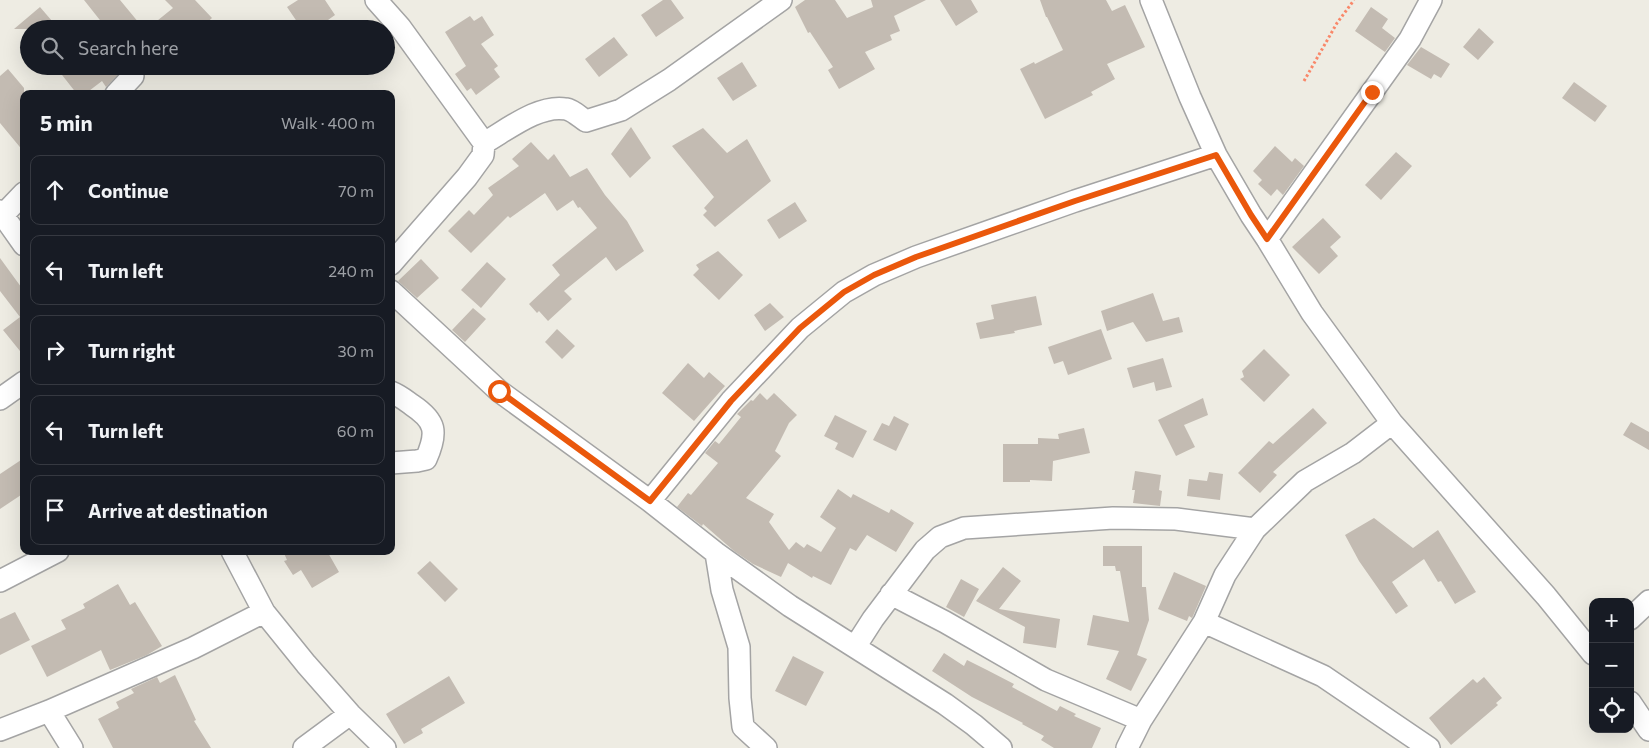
<!DOCTYPE html>
<html lang="en">
<head>
<meta charset="utf-8">
<style>
  :root { --surface:#171b24; --page:#242831; --text:#f1f3f6; --muted:#9ea1a6; --line:#363941 }
  body { margin:0; font-family:Commissioner,sans-serif; background:var(--page); color:var(--text) }
  .controls { position:absolute; right:15px; bottom:15px; display:grid; overflow:hidden; border-radius:10px; box-shadow:0 5px 20px #0002 }
  .controls button { width:45px; height:45px; display:grid; place-items:center; padding:0; border:0; border-bottom:1px solid var(--line); background:var(--surface); color:var(--text); font:25px sans-serif }
  .stop { position:absolute; width:15px; height:15px; margin:-11px; border:4px solid #ea580c; border-radius:50%; background:#fff }
  .stop.end { background:#ea580c; border-color:#fff; box-shadow:0 1px 5px #0008 }
  .list { margin:0; padding:0; list-style:none }
  h2 { display:flex; justify-content:space-between; align-items:center; height:65px; margin:0; padding:0 20px; font-size:21px }
  h2 small { font-size:16px; font-weight:400; color:var(--muted) }
  .list li { display:grid; grid-template-columns:32px 1fr auto; gap:15px; align-items:center; box-sizing:border-box; height:70px; margin:0 10px 10px; padding:0 10px; border:1px solid var(--line); border-radius:10px }
  .list b { display:block; font-size:19px; white-space:nowrap }
  .list em { font-size:16px; font-style:normal; color:var(--muted) }
  .icon { flex:none; width:28px; height:28px; fill:none; stroke:currentColor; stroke-width:2; stroke-linecap:round; stroke-linejoin:round }
  .map { position:relative; flex:none; width:1649px; height:748px; overflow:hidden }
  .search { position:absolute; background:var(--surface); box-shadow:0 5px 20px #0002; left:20px; top:20px; width:375px; height:55px; display:flex; align-items:center; gap:12px; box-sizing:border-box; padding:0 18px; border-radius:28px; color:var(--muted); font-size:19px }
  .panel { position:absolute; background:var(--surface); box-shadow:0 5px 20px #0002; left:20px; top:90px; width:375px; height:465px; border-radius:10px }
  .map>svg:first-child { display:block }
  .building { fill:#c3bbb2 }
  .lines { fill:none; stroke-linecap:round; stroke-linejoin:round }
  .street-casing { stroke:#a4a4a4; stroke-width:24 }
  .path { stroke:#f98769; stroke-width:3; stroke-dasharray:2.5 2.5; stroke-linecap:butt }
  .street { stroke:#fff; stroke-width:21 }
  .route { stroke:#ea580c; stroke-width:6 }
</style>
</head>
<body>
<div class="map">
<svg width="1649" height="748" viewBox="0 0 1649 748">
  <rect width="100%" height="100%" fill="#eeece3"/>
  <path class="building" d="M84 0H120L144 29H107Z
    M165 0H195L212 18 200 29H147L173 8Z
    M298 0H325L335 15 321 25 320 23 312 29H302L287 7Z
    M663 0H671L684 18 656 37 641 15Z
    M805 0H835L847 18 873 7 871 0H926L894 16 900 31 890 35 892 40 865 52 875 69 839 89 828 70 833 67 810 32 808 33 795 7Z
    M940 0H971L978 12 956 26Z
    M1040 0H1106L1112 11 1125 5 1145 47 1107 64 1115 79 1091 92 1093 95 1045 119 1020 69 1034 62 1035 64 1063 50 1047 17H1046Z
    M40 7 52 21 42 29H14Z
    M1371 7 1388 19 1382 28 1395 38 1385 52 1355 31Z
    M470 16 474 21 482 16 494 35 481 44 498 66 494 69 500 77 476 95 471 88 467 91 455 74 466 66 445 32Z
    M1479 28 1494 42 1478 60 1463 47Z
    M614 37 628 55 599 77 585 59Z
    M1421 47 1450 64 1441 78 1434 74 1431 79 1407 65Z
    M742 62 757 86 733 101 717 78Z
    M55 66H126L106 87 102 81 85 94H77Z
    M8 69 24 88V152L0 123V76Z
    M1574 82 1607 106 1595 122 1562 98Z
    M631 127 651 158 630 178 611 154Z
    M703 128 727 153 747 139 771 181 715 227 703 215 707 211 704 208 714 197 672 146Z
    M531 142 548 160 554 154 570 177 587 168 605 195 627 221 644 251 616 271 606 257 564 291 572 299 548 321 539 311 537 313 529 304 560 275 552 265 597 228 580 207 578 208 573 200 557 211 545 193 510 218 508 216 471 253 448 231 469 210 474 215 493 195 488 188 519 166 512 159Z
    M1275 146 1292 162 1295 158 1304 166 1283 195 1277 189 1271 196 1258 184 1262 180 1253 171Z
    M1396 152 1412 166 1381 200 1365 185Z
    M795 202 807 221 779 239 767 220Z
    M1323 218 1341 237 1330 247 1338 256 1319 274 1292 247Z
    M718 251 743 275 719 300 693 275 699 269 696 265Z
    M0 258 24 291V356L3 330 20 317 0 291Z
    M421 259 439 278 417 298 398 281Z
    M487 262 506 279 481 308 461 290Z
    M1153 293 1163 321 1179 317 1183 332 1146 342 1133 322 1107 331 1101 311Z
    M1036 296 1042 325 1014 331 1015 333 980 339 976 323 994 319 991 305Z
    M770 303 784 317 765 331 754 315Z
    M473 308 486 319 465 342 452 330Z
    M557 329 575 346 562 359 545 342Z
    M1101 329 1112 359 1068 375 1063 361 1054 364 1048 347Z
    M1264 349 1290 375 1264 402 1240 379 1244 377 1242 371Z
    M1163 358 1172 387 1156 391 1154 382 1133 388 1127 368Z
    M688 363 704 378 709 372 725 386 694 421 662 393Z
    M760 393 767 400 774 393 797 415 789 423 775 451 781 456 746 498 774 514 769 522 789 550 796 542 804 548 807 544 821 552 836 528 820 517 838 489 851 498 853 494 889 513 891 509 914 523 896 552 867 535 856 551 850 548 831 585 813 576 812 578 788 563 781 577 753 564 734 551 703 524 702 526 677 507 688 493 691 495 718 463 705 453 715 441 719 444 741 417 737 414 751 400 753 401Z
    M1203 398 1208 415 1184 425 1195 447 1176 456 1158 420Z
    M1313 408 1327 423 1273 472 1277 475 1260 493 1238 473 1269 441 1273 444Z
    M835 415 867 431 853 458 835 449 838 443 824 436Z
    M894 416 909 424 896 451 873 440 882 423 889 426Z
    M1631 422 1649 432V450L1623 435Z
    M1084 428 1090 453 1053 461 1052 481 1030 480V482H1003V444H1038V438L1059 439 1058 434Z
    M24 458V493L0 509V474Z
    M1135 471 1161 475 1159 490 1162 491 1160 506 1133 503 1135 490H1132Z
    M1209 472 1223 474 1220 500 1187 496 1189 479 1207 481Z
    M1374 518 1413 548 1438 530 1476 592 1455 604 1441 581 1438 582 1424 559 1392 582 1408 606 1396 614 1359 561 1345 535Z
    M1103 546H1142V587H1146L1149 620 1137 655 1147 659 1131 691 1106 679 1119 651 1087 645 1093 615 1129 622 1120 571H1116L1115 566H1103Z
    M283 551H327L339 572 312 588 301 570 293 575 284 561 287 560Z
    M430 561 458 589 445 602 417 573Z
    M1003 567 1021 581 999 609 1060 619 1056 648 1023 643 1025 627 976 601Z
    M1174 572 1206 586 1193 616 1192 618 1189 616 1187 621 1158 609Z
    M961 579 979 589 964 617 946 607Z
    M118 584 130 605 135 602 162 646 147 655 110 670 101 650 47 677 31 646 66 629 61 620 85 608 83 604Z
    M15 612 30 640 0 655V619Z
    M944 653 964 666 967 660 987 670 1014 684 1012 687 1057 711 1060 706 1076 714 1074 716 1101 728 1092 748H1054L1041 740 1044 736 1022 724 1023 723 972 697 932 671Z
    M793 656 824 672 806 706 775 691Z
    M175 675 196 720 194 721 211 748H113L98 719 119 708 116 702 134 693 131 689 157 677 160 683Z
    M449 676 465 703 421 729 423 733 404 744 386 714Z
    M1484 677 1502 698 1496 703 1498 705 1451 745 1429 718 1473 679 1477 683Z"/>
  <g class="lines">
    <g class="street-casing">
      <path id="street" d="M376 0 400 27 484 143 483 155 467 177 391 264
        M1151 0 1190 97 1216 155 1251 215 1267 239 1312 313 1392 423 1546 596 1593 654
        M116 94 133 76
        M484 143C507 130 539 104 566 109 573 110 581 118 586 121L621 110 669 80 781 0
        M0 211 24 245
        M3 215 24 193
        M1267 239 1410 39 1431 0
        M391 291 499 391 650 501 716 553 790 606 945 704 974 725 1001 748
        M391 392C399 395 405 400 412 405 436 421 438 432 426 459L417 461 391 463
        M0 399 24 382
        M650 501 731 401 800 328 844 292 874 275 916 257 1075 201 1216 155
        M232 551 264 612 306 664 350 714 385 748
        M716 553 722 590 739 647 740 698 743 727 766 748
        M0 581 58 551
        M891 594 945 622 1046 680 1141 720
        M1630 619 1649 601
        M1204 622 1323 676 1429 748
        M855 647 873 619 925 550 940 537 964 528 1113 518 1176 519 1255 529
        M1630 702 1649 730
        M49 711 72 748
        M0 730 49 711 193 648 264 612
        M304 748 350 714
        M1127 748 1141 720 1204 622 1225 575 1255 529 1305 481 1353 453 1392 423"/>
    </g>
    <path class="path" d="M1304 81 1337 23 1354 0"/>
    <use href="#street" class="street"/>
  </g>
  <g class="lines">
    <path class="route" d="M499 391 650 501 731 401 800 328 844 292 874 275 916 257 1075 201 1216 155 1251 215 1267 239 1372 92"/>
  </g>
</svg>
<div class="controls">
<button>+</button>
<button>−</button>
<button><svg class="icon" aria-label="locate" viewBox="0 0 24 24"><circle cx="12" cy="12" r="6"/><path d="M12 2v4M12 18v4M2 12h4M18 12h4"/></svg></button>
</div>
<div class="stop" style="left:499px;top:391px"></div>
<div class="stop end" style="left:1372px;top:92px"></div>
<div class="search"><svg class="icon" aria-label="search" viewBox="0 0 24 24"><circle cx="10" cy="10" r="6"/><path d="M15 15l6 6"/></svg>Search here</div>
<section class="panel">
<h2>5 min<small>Walk · 400 m</small></h2>
<ul class="list">
<li><svg class="icon" aria-label="ahead" viewBox="0 0 24 24"><path d="M12 20V5M6 11l6-6 6 6"/></svg><div><b>Continue</b></div><em>70 m</em></li>
<li><svg class="icon" aria-label="left" viewBox="0 0 24 24"><path d="M17 20v-9H6M10 6l-5 5 5 5"/></svg><div><b>Turn left</b></div><em>240 m</em></li>
<li><svg class="icon" aria-label="right" viewBox="0 0 24 24"><path d="M7 20v-9h11M14 6l5 5-5 5"/></svg><div><b>Turn right</b></div><em>30 m</em></li>
<li><svg class="icon" aria-label="left" viewBox="0 0 24 24"><path d="M17 20v-9H6M10 6l-5 5 5 5"/></svg><div><b>Turn left</b></div><em>60 m</em></li>
<li><svg class="icon" aria-label="arrive" viewBox="0 0 24 24"><path d="M6 21V4h12l-3 4 3 4H6"/></svg><div><b>Arrive at destination</b></div></li>
</ul>
</section>
</div>
</body>
</html>
